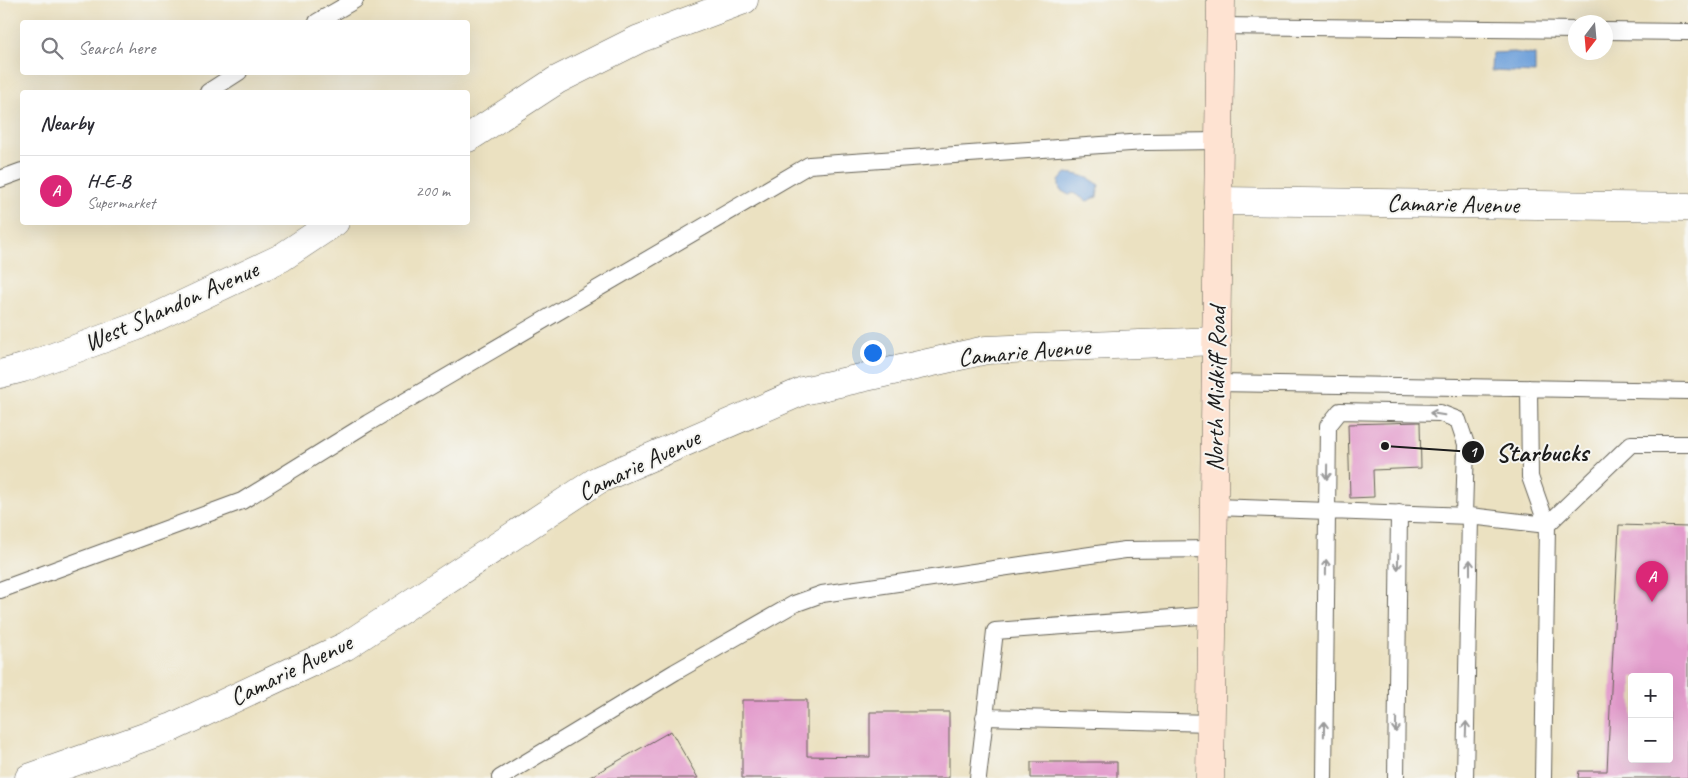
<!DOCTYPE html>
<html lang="en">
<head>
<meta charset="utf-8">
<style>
  :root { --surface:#fff; --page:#f2f2f3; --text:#2b2b33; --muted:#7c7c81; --line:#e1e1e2; --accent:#db2777 }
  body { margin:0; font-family:Caveat,sans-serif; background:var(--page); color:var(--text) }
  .controls { position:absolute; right:15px; bottom:15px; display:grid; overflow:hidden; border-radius:5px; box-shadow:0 5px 20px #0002 }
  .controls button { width:45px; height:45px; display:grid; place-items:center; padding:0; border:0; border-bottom:1px solid var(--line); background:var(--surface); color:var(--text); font:25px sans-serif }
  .compass { position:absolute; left:1568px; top:15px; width:45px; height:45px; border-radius:50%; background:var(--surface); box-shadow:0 5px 20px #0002; rotate:196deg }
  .you { position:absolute; left:872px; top:352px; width:18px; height:18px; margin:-12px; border:4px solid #fff; border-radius:50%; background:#1a73e8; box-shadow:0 0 0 8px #1a73e833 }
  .badge { display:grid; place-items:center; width:32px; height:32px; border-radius:50%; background:var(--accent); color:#fff; font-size:16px; font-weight:700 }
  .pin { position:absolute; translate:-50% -41px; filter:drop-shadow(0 1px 2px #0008) }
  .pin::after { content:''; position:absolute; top:26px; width:18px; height:15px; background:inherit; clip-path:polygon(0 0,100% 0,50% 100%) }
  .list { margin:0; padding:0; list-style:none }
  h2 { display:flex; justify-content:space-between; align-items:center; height:65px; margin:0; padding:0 20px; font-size:21px }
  h2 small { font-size:16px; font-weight:400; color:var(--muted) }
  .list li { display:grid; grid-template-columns:32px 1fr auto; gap:15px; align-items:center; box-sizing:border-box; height:70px; padding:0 20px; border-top:1px solid var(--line) }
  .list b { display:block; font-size:19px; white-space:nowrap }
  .list p { margin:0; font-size:16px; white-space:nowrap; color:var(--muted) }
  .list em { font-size:16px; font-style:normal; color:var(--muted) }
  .icon { flex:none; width:28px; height:28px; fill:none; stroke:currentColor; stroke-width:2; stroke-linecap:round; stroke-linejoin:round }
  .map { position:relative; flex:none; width:1688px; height:778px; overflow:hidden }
  .search { position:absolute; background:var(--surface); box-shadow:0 5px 20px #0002; left:20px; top:20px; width:450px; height:55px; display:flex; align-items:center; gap:12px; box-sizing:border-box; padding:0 18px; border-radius:5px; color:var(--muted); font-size:19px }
  .panel { position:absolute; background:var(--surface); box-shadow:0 5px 20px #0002; left:20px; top:90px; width:450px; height:135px; border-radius:5px }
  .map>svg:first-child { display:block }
  .water { fill:#6fa1da; stroke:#465e7b }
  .building { fill:#e39bcc; fill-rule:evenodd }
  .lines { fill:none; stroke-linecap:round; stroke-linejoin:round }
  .service-casing { stroke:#646156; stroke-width:18 }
  .minor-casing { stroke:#646156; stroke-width:29 }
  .tertiary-casing { stroke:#646156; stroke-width:29 }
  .secondary-casing { stroke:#646156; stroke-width:29 }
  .service { stroke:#fff; stroke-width:16 }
  .minor { stroke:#fff; stroke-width:28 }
  .tertiary { stroke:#fff; stroke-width:28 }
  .secondary { stroke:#fee3d2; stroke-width:28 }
  .oneway { stroke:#999 }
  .labels { text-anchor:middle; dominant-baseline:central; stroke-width:4; stroke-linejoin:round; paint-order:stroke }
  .street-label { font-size:25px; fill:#1c1c1c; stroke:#f6f6f2 }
  .leader { fill:none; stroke:#1c1c1c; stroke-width:2 }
  .callout-dot { fill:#1c1c1c; stroke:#f6f6f2; stroke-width:2 }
  .mark-label { font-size:15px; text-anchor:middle; font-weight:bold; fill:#fff }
  .callout-label { font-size:26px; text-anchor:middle; font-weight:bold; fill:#1c1c1c; stroke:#f6f6f2; stroke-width:4; stroke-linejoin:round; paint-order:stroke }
</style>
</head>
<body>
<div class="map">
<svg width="1688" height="778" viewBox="0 0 1688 778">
  <rect width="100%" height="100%" fill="#f6f6f2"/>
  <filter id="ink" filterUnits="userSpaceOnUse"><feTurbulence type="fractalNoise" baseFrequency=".02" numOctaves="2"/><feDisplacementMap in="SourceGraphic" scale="10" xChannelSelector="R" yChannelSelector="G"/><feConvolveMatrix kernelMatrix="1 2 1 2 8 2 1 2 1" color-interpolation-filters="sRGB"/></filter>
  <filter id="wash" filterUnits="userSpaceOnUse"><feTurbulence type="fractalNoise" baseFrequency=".0096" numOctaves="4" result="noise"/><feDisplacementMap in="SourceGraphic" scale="20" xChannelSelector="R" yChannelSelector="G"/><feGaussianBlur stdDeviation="1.12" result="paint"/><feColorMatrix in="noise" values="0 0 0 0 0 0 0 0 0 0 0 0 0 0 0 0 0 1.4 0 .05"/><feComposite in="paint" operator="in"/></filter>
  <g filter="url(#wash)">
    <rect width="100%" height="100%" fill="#ebe1c1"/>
    <path class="water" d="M1514 52 1535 55V73L1491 71 1492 53Z
      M1066 173C1078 174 1090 177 1099 185L1097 197 1087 201 1073 193 1069 195 1060 190 1059 186V181Z"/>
    <g id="blocks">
      <path class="building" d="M1420 422 1421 468 1373 470 1374 497 1350 498 1348 424Z
        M1619 525 1688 527V778H1578L1579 771H1607ZM1632 677H1669V759H1632Z
        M742 700H807V756L870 757V712H949V778H742Z
        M671 731 698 778H588Z
        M1031 762H1117V778H1031Z"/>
    </g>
  </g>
  <g filter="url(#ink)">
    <use href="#blocks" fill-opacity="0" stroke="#646156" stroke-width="1"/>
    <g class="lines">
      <g class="service-casing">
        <path id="service" d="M317 22 355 0
          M1221 26 1576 30
          M1606 31 1688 32
          M208 92 239 72
          M0 179 22 171
          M1216 383 1688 391
          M1529 388 1530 477 1547 525 1631 444H1688
          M1215 507 1470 516 1547 525 1543 778
          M0 590 242 501 368 423 809 165 1145 142 1219 141
          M984 717 1211 723
          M500 778 675 672 794 604 822 594 1125 550 1214 549
          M978 778 995 631 1213 615
          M1324 778 1328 426 1340 411 1440 413 1458 420 1466 444 1464 516
          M1396 778 1399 513
          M1465 778 1470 516"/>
      </g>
      <g class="minor-casing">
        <path id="minor" d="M1218 201 1688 207
          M29 778 173 727 346 646 598 480 803 391 986 350 1217 341"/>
      </g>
      <g class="tertiary-casing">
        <path id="tertiary" d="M468 138 557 80 639 39 744 0
          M0 374 23 368 135 327 281 258 335 222"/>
      </g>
      <g class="secondary-casing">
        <path id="secondary" d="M1210 778 1221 0"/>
      </g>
      <use href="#service" class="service"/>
      <use href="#minor" class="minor"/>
      <use href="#tertiary" class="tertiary"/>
      <use href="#secondary" class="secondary"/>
    </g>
    <defs><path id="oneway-shaft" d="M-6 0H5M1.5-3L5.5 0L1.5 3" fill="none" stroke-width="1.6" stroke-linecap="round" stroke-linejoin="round" transform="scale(1.25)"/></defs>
    <g class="oneway">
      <use href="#oneway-shaft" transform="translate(1437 414) rotate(-171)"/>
      <use href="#oneway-shaft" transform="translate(1327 472) rotate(91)"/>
      <use href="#oneway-shaft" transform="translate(1398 562) rotate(91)"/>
      <use href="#oneway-shaft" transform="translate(1326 567) rotate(-89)"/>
      <use href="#oneway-shaft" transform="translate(1470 567) rotate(-90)"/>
      <use href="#oneway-shaft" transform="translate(1396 725) rotate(91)"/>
      <use href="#oneway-shaft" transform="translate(1324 729) rotate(-89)"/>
      <use href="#oneway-shaft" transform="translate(1466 729) rotate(-88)"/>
    </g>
  </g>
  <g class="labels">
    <g class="street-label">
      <text transform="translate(1453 204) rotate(1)">Camarie Avenue</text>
      <text transform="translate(171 306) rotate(-24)">West Shandon Avenue</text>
      <text transform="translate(1024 352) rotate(-5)">Camarie Avenue</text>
      <text transform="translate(1216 389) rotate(-89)">North Midkiff Road</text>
      <text transform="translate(639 465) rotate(-26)">Camarie Avenue</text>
      <text transform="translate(291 670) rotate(-26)">Camarie Avenue</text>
    </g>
  </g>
  <path class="leader" d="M1385 446L1473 452"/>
  <g class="callout-dot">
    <circle cx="1385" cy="446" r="5"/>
    <circle cx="1473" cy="452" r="12"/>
  </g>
  <g class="mark-label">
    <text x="1473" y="457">1</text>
  </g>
  <g class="callout-label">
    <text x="1542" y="461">Starbucks</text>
  </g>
</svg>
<div class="controls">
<button>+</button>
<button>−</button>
</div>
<svg class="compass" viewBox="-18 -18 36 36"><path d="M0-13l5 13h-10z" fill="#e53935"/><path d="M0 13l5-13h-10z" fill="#7c7c81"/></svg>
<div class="you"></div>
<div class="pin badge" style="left:1652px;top:602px">A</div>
<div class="search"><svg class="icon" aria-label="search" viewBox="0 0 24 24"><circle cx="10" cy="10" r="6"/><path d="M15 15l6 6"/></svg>Search here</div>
<section class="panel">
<h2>Nearby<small></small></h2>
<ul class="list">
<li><span class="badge">A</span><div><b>H-E-B</b><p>Supermarket</p></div><em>200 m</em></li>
</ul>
</section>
</div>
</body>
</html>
